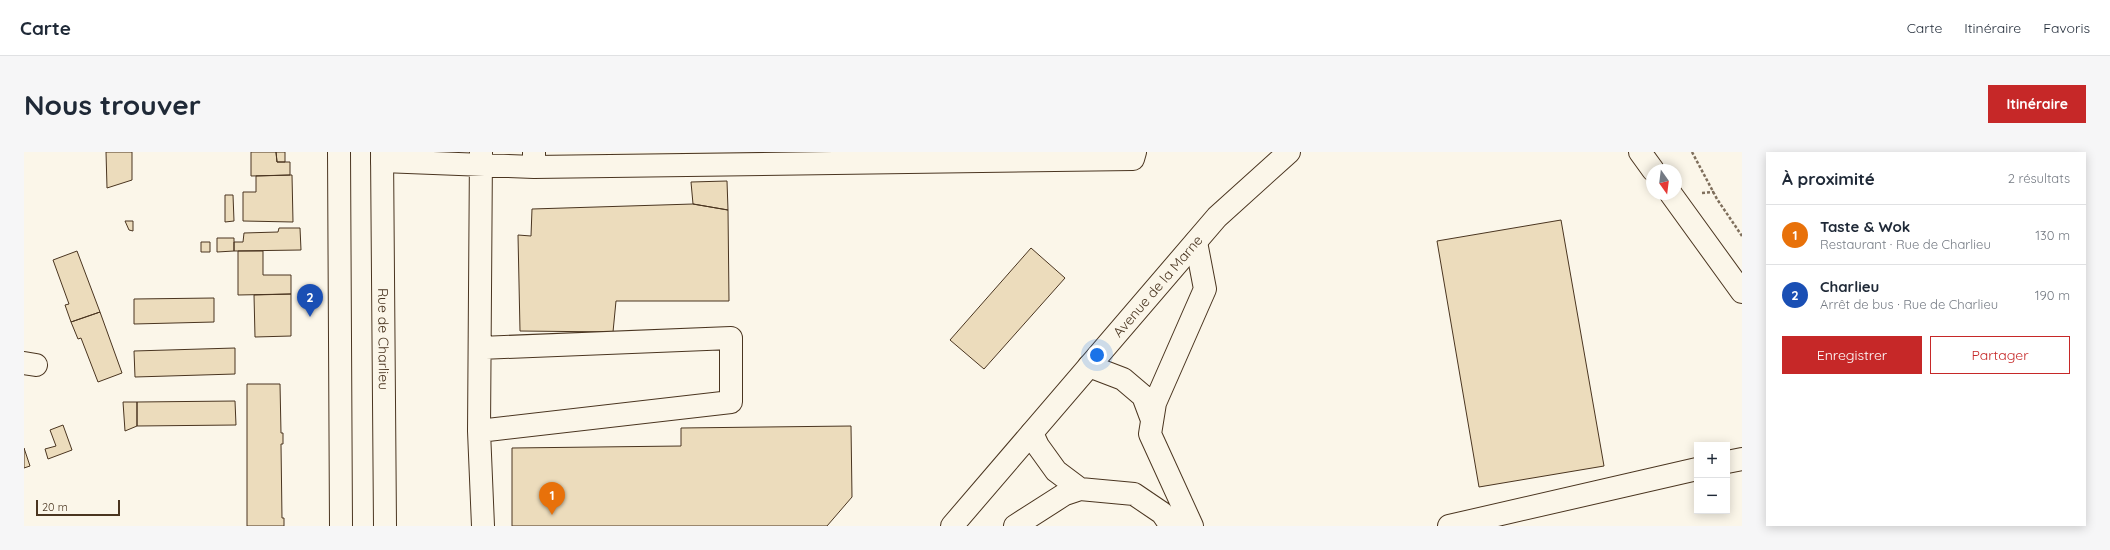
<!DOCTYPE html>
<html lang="fr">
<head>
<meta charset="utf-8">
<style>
  :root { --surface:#fff; --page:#f6f6f7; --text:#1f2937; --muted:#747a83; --line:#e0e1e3; --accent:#c62828 }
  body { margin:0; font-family:Quicksand,sans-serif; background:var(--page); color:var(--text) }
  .controls { position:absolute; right:12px; bottom:12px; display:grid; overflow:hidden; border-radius:0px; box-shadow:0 2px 10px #0003 }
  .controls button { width:36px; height:36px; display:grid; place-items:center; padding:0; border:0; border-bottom:1px solid var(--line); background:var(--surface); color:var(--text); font:20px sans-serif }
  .compass { position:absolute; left:1622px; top:12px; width:36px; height:36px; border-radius:50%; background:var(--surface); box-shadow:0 2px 10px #0003; rotate:166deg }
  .scale { position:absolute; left:12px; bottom:10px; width:84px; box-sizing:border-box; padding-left:4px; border:2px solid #4a3520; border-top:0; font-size:11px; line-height:14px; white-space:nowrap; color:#4a3520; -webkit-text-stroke:3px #fbf6e9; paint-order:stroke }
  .you { position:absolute; left:1073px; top:203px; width:14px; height:14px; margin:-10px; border:3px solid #fff; border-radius:50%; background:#1a73e8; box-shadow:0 0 0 6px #1a73e833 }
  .badge { display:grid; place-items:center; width:26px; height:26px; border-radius:50%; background:var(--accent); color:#fff; font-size:13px; font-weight:700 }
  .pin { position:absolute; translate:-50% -33px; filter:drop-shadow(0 1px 2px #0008) }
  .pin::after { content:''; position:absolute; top:21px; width:14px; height:12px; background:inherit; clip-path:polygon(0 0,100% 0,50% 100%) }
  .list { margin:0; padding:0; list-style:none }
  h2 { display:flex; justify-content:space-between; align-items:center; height:52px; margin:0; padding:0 16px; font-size:17px }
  h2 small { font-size:13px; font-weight:400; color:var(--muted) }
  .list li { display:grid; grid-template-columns:26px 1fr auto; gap:12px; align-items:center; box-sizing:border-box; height:60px; padding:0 16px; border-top:1px solid var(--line) }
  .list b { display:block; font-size:15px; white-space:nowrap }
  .list p { margin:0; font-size:13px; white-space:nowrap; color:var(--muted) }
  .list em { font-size:13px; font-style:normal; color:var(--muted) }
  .actions { display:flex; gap:8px; padding:12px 16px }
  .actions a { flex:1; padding:9px 0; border:1px solid var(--accent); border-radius:0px; text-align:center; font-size:14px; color:var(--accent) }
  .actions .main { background:var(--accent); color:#fff }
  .map { position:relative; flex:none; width:1718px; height:374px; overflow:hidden; border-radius:0px }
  header { display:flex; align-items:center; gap:24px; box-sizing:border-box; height:56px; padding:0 20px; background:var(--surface); border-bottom:1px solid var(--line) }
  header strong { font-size:19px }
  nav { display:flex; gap:22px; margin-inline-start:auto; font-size:14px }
  .intro { display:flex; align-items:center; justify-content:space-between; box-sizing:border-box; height:96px; padding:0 24px }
  h1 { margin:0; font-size:28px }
  .button { padding:10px 18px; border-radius:0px; background:var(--accent); color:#fff; font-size:14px; font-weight:700 }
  main { display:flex; gap:24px; padding:0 24px }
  aside { flex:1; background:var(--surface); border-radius:0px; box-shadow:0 2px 10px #0003 }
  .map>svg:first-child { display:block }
  .building { fill:#ecdcbc; stroke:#4a3520 }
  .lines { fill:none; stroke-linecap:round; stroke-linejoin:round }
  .minor-casing { stroke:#4a3520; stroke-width:24 }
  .major-casing { stroke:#4a3520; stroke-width:24 }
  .path { stroke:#7f6f5c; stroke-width:2.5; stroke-dasharray:3 2; stroke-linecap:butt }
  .minor { stroke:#fbf6e9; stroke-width:22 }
  .major { stroke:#fbf6e9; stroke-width:22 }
  .labels { text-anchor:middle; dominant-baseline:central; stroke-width:3; stroke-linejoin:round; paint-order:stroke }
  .street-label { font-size:14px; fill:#4a3520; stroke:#fbf6e9 }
</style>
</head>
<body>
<header>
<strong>Carte</strong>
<nav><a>Carte</a><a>Itinéraire</a><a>Favoris</a></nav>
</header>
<div class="intro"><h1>Nous trouver</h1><a class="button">Itinéraire</a></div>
<main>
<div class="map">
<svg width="1718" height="374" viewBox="0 0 1718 374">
  <rect width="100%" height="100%" fill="#fbf6e9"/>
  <path class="building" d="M82 0H108V28L83 36Z
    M227 0H252L253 10H266V23L227 24Z
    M252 0H261V10H253Z
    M268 23 269 70 219 69V40H232V24Z
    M703 29 704 58 669 52 667 30Z
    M201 43H209L210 69 201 70Z
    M669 52 704 58 705 149H592L589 180 496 179 494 83 507 84 508 57Z
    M1537 68 1580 314 1455 335 1413 89Z
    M101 69H109V79L105 78Z
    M255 76H276L277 98 210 99V90H219L220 81 254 80Z
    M193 86H210V99L193 100Z
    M177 90H186V100H177Z
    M1007 96 1041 126 960 217 926 188Z
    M53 99 76 160 47 170 41 153 45 152 29 108Z
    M214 99H239V123H267V142L214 143Z
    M267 142V184L231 185 230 143Z
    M190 146V170L110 172V147Z
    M76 160 98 221 74 230 57 186 54 187 47 170Z
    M211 196V222L111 225 110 199Z
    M223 232H256L257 281H259V292H257L258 366H260V374H223Z
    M211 249 212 273 113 274V250Z
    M99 250H113V274L101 279Z
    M39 273 48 298 24 307 21 297 32 294 26 278Z
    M827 274 828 345 803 374H488V296L657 294V276Z
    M0 296 6 314 0 316Z"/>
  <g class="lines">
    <g class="minor-casing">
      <path id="minor" d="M457 0 455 279 459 374
        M1616 0 1629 18
        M358 9 510 15V0
        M510 15 1109 7 1111 0
        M1647 42 1718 140
        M0 211 12 213
        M1065 214 1099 227 1119 244 1128 268
        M455 279 707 250V186L456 196
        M1008 281 1014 294 1032 319 1056 337
        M1703 310 1718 307
        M991 374 1041 342 1056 337 1110 342 1138 361 1147 374
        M1168 374 1126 282 1131 251 1181 137 1172 90
        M1425 374 1673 317"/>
    </g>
    <g class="major-casing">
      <g id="major">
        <path d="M315 0 317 374"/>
        <path id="s1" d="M358 0 361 374"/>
        <path id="s2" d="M928 374 1193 65 1265 0"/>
      </g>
    </g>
    <path class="path" d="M1668 0 1693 47 1718 84
      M1678 41 1690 40"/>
    <use href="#minor" class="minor"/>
    <use href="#major" class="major"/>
  </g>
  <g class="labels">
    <g class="street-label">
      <text stroke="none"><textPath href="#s2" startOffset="316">Avenue de la Marne</textPath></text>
      <text stroke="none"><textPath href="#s1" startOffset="187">Rue de Charlieu</textPath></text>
    </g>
  </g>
</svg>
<div class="controls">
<button>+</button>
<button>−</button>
</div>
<svg class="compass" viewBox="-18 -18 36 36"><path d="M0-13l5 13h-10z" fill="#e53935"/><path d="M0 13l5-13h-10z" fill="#747a83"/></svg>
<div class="scale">20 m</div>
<div class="you"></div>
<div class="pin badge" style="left:528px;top:363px;background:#e8710a">1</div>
<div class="pin badge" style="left:286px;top:165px;background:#1a4fb4">2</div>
</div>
<aside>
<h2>À proximité<small>2 résultats</small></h2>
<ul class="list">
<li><span class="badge" style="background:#e8710a">1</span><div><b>Taste &amp; Wok</b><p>Restaurant · Rue de Charlieu</p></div><em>130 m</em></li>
<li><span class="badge" style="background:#1a4fb4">2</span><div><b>Charlieu</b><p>Arrêt de bus · Rue de Charlieu</p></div><em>190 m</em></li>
</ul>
<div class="actions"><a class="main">Enregistrer</a><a>Partager</a></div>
</aside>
</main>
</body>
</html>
